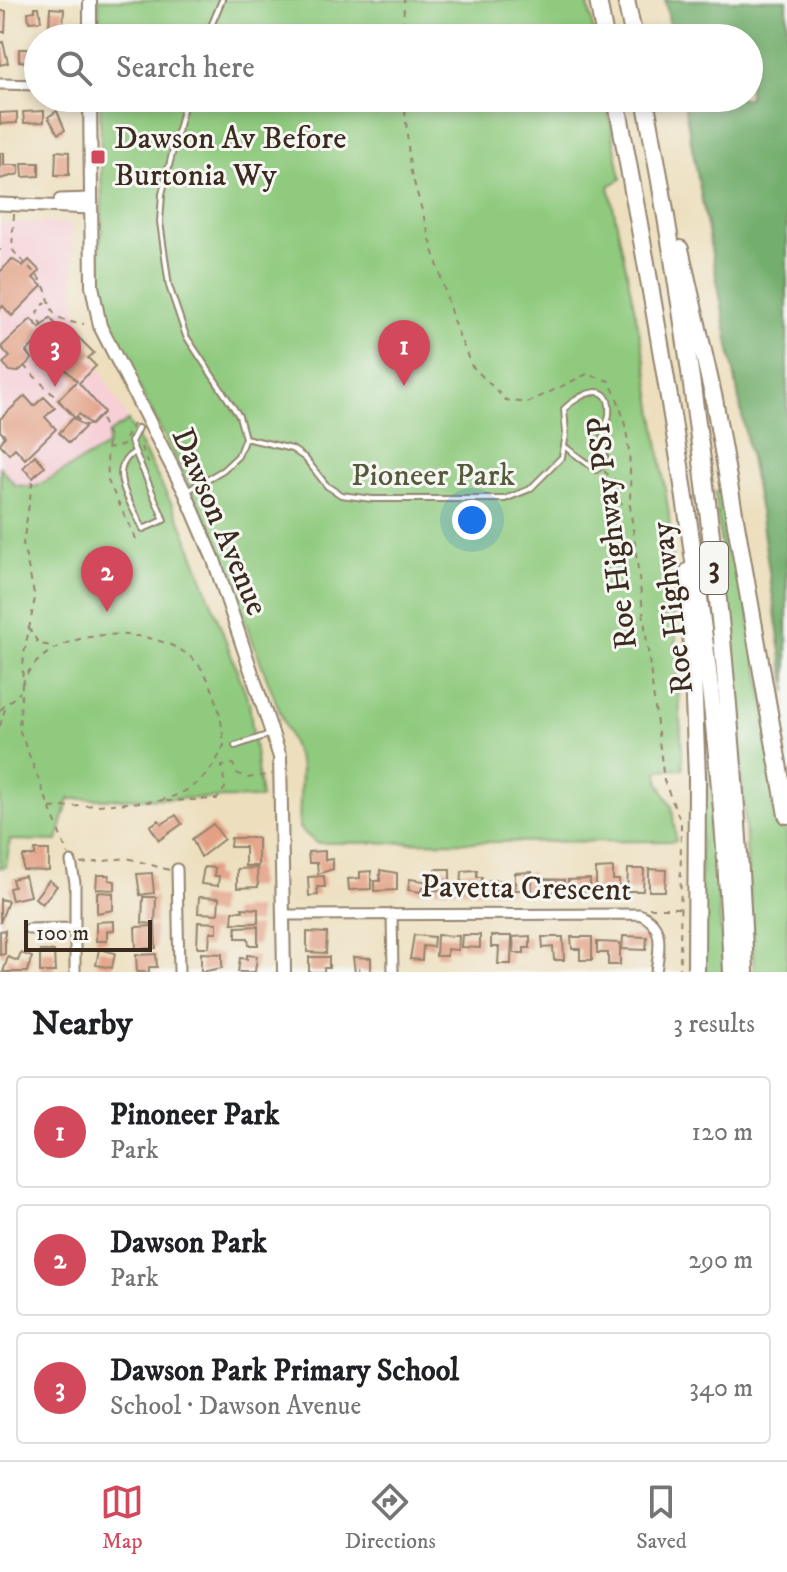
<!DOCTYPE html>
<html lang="en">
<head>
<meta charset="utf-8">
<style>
  :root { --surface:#fff; --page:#f2f2f2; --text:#202124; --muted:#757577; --line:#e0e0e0; --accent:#d1495b }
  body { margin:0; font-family:"IM FELL DW Pica",serif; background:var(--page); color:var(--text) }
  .scale { position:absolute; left:24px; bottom:20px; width:128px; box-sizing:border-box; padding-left:8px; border:4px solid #3b2a1e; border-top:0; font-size:22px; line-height:28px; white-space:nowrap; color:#3b2a1e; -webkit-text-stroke:6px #f6f6f2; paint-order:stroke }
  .you { position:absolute; left:472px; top:520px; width:28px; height:28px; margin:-20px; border:6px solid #fff; border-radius:50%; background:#1a73e8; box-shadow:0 0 0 12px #1a73e833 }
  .badge { display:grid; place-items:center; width:52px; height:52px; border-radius:50%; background:var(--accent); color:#fff; font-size:26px; font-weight:700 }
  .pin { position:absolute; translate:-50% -66px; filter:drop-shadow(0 2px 4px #0008) }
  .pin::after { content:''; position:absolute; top:42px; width:28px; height:24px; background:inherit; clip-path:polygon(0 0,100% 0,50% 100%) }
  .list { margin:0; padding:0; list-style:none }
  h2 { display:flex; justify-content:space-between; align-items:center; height:104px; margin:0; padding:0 32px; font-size:34px }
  h2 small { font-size:26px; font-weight:400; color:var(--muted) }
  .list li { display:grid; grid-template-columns:52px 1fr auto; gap:24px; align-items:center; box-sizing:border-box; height:112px; margin:0 16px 16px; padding:0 16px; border:2px solid var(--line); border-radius:8px }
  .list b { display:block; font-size:30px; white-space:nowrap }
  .list p { margin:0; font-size:26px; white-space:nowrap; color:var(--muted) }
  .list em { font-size:26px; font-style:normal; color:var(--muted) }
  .icon { flex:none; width:44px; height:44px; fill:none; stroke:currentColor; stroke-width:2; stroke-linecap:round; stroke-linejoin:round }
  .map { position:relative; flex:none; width:787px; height:972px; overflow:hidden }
  .search { position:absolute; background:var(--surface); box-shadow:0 4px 12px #0003; left:24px; right:24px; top:24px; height:88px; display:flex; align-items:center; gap:20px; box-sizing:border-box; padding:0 28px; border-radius:44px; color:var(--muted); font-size:30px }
  .sheet { height:488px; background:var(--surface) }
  nav { display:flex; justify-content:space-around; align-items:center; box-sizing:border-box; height:112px; border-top:2px solid var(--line); background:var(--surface); font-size:22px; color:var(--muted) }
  nav a { display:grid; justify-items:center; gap:4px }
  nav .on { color:var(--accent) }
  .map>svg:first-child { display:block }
  .built { fill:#f6cfd7 }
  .green { fill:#8fca7e; stroke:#657a4e; stroke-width:2 }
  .forest { fill:#73ae6d; stroke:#576c46; stroke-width:2 }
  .building { fill:#e3a085 }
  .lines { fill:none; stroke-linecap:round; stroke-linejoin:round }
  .service-casing { stroke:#94846e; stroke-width:8 }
  .minor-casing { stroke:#94846e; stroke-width:13 }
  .tertiary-casing { stroke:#94846e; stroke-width:15 }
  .secondary-casing { stroke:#94846e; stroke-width:16 }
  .motorway-casing { stroke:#94846e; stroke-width:20 }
  .path { stroke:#94846e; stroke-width:2; stroke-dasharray:6 6; stroke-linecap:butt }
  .service { stroke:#fff; stroke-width:4 }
  .minor { stroke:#fff; stroke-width:9 }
  .tertiary { stroke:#fff; stroke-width:11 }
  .secondary { stroke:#fff; stroke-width:12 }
  .motorway { stroke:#fff; stroke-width:16 }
  .poi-dot { fill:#d1495b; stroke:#f6f6f2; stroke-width:3 }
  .labels { text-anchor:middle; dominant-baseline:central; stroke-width:6; stroke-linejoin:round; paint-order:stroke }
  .shield { fill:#f6f6f2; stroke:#73675e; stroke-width:2 }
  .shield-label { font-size:30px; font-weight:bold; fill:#3b2a1e }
  .poi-label { font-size:32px; fill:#3b2a1e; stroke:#f6f6f2; text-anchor:start }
  .park-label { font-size:32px; fill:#545a3b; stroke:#f6f6f2 }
  .street-label { font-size:32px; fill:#3b2a1e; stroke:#f6f6f2 }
</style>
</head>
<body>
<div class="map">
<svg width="787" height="972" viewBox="0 0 787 972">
  <rect width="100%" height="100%" fill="#f6f6f2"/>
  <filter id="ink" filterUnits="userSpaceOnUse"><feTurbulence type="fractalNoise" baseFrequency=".0125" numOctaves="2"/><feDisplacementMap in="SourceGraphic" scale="16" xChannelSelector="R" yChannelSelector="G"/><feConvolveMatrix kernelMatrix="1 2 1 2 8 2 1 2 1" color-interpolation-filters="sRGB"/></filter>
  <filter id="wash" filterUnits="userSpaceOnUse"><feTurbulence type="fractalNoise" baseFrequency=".006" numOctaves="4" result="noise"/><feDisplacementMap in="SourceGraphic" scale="32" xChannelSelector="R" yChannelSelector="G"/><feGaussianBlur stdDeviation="1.8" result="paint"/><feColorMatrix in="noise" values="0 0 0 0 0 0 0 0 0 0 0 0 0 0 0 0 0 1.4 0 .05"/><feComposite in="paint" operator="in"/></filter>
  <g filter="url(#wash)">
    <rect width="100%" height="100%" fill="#eddfbe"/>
    <path class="built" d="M0 223H67L72 226 73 295 91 353 128 421 109 433 107 446 34 487 15 485 0 467Z"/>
    <path class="green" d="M99 0H587L595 38H99Z
      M100 98H606L621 179 609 186 648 374 669 515 683 769 658 770 659 783 672 807 676 841 316 843 299 828 301 767 204 514 109 329 98 272 102 227Z
      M128 421 181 522 249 702 261 798 69 799 57 841 10 840 6 867 0 868V467L15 485 35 487 107 446 109 433Z
      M728 490 787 837V972H754L736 681 715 492Z
      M701 673 724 972H700Z"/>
    <path class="forest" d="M665 0H787V692L761 517 683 98H749V38H672Z"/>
    <g id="blocks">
      <path class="building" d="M35 7H39L41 21 29 22 28 12 35 11Z
        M50 8 64 9 63 30 49 29Z
        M0 11H6L5 32H0Z
        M3 42 8 63 0 65V43Z
        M19 49H38V63L19 61Z
        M44 111V122L24 123 23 112Z
        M57 111 65 130 58 134 48 117Z
        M17 112V123L0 124V113Z
        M56 151 69 152V175H55Z
        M0 153H4V165H19V174L0 179Z
        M22 163H39V176L23 177Z
        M12 259 23 266 29 260 40 271 33 278 42 286 12 316 3 306 0 309V272Z
        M50 318 61 330 45 345 39 339 26 352 32 359 18 372 10 371 3 363 10 357 1 347 31 319 40 328Z
        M70 329 94 353 88 358 96 366 79 383 104 412 91 425 79 414 75 418 58 400 77 381 47 351Z
        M25 396 34 406 44 397 55 408 45 417 56 429 25 459 15 448 9 454 0 444 5 436 0 431V419Z
        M73 418 85 427 69 443 59 433Z
        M35 455 45 466 33 478 23 468Z
        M176 815 182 824 159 840 150 826 159 820 162 824Z
        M213 824 224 839 201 857 192 839Z
        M231 838H258V866H245V847H230Z
        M35 850H49V871L23 870V856H35Z
        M325 851V860L333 859V869L318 874 317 863H309L308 852Z
        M204 867 215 868 214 876H219L218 886 201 884Z
        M257 868 258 887 237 888V869Z
        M613 868V880H619V889L596 892V869Z
        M435 869H450V883H458L457 890H434Z
        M628 869H644L643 891H627Z
        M649 869 666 870 665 891H649Z
        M380 870 397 873V890L374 891V881H380Z
        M477 870V877H482L481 892 461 891 462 871Z
        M371 871V889L349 890 348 879 360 878V872Z
        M532 872V890H515V873Z
        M152 873 154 893 140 895 137 874Z
        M97 875H109V880L115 881V890L96 889Z
        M25 876 30 896 12 900 9 888 14 887 12 879Z
        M324 876 325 887H317L318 895 309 896 308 877Z
        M410 879 430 882 428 889 422 887 421 892 408 890Z
        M543 879 564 880 563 892 542 891Z
        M590 879V891L569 892 568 880Z
        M49 880 57 886 42 904 35 898Z
        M489 880 510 881V892L489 891Z
        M97 892 113 893V910L97 913Z
        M143 897H156L155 924 142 923Z
        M199 897 219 898 218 914 198 913Z
        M0 899 8 901 0 923Z
        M242 908 258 909V923H232L233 911H243Z
        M114 921V930L107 931V941H96V922Z
        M198 922 217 923V932H210L209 947H197Z
        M155 926 156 948 136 949 135 927Z
        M258 926V945H249L248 938H236V927Z
        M5 930V954L0 955V931Z
        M307 932 327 933 326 953 307 952Z
        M414 935 434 937 433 947 423 946 422 960 410 959Z
        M437 935 459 936 458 950 447 949V956H436Z
        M462 935H480V948L461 947Z
        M491 936H512L511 964H498L499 947H491Z
        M530 936V948H524V953H514L513 937Z
        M623 936 647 937 646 950 622 949Z
        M542 937H563L564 960H554L553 947 543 948Z
        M571 937H592V960H580V949H572Z
        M597 942 620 943V965H608V953H597Z
        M99 949 115 953 112 968 96 965Z
        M40 951H54L55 972H40Z
        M21 953 32 957 27 972H3L8 957 18 961Z
        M201 953 222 954V968L201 972Z
        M156 954 157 967H149V972H137L136 955Z
        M247 955 257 956 255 972H238L240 958 247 959Z
        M309 957H329V968H324V972H309Z
        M353 957 371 958V972H360L359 968V972H355Z"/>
    </g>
  </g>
  <g filter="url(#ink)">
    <use href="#blocks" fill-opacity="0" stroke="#94846e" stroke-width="2"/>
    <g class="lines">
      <g class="service-casing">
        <path id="service" d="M206 38 222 0
          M186 98 162 194 160 222 169 286 186 336 239 416 245 438 238 456 223 470 187 491
          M245 438 292 449 305 458 327 486 341 495 372 499H505L530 489 562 457 566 434 564 409C578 395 612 377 609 414 608 423 603 430 603 439 602 449 607 455 605 464L596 470 564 446
          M135 452C104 469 133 506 143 529L164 520 131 442 138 428
          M235 746 270 734"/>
      </g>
      <g class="minor-casing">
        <path id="minor" d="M0 84 38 85
          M71 862 75 883V972
          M177 869 179 972
          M392 914 393 972
          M284 915 639 914C666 924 659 949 656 972
          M29 929 75 928"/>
      </g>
      <g class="tertiary-casing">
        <path id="tertiary" d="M60 200 90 199
          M0 204 90 208"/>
      </g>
      <g class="secondary-casing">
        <path id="secondary" d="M90 38V0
          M90 98 92 286 100 326 185 492 214 560 280 757 284 972"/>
      </g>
      <g class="motorway-casing">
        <path id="motorway" d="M598 0 605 38
          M626 0 634 38
          M616 98C670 388 721 677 732 972
          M645 98C699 386 733 679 745 972
          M680 249 714 399 787 815
          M689 571 697 777 696 972"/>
      </g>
      <path class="path" d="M403 38 404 0
        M404 98 410 168 453 320 471 365 506 400 527 403 587 374 609 381C630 421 631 460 630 505L664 781 681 822 680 972
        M14 214 12 249C20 260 31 268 39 278 57 303 40 320 84 324
        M0 250H1
        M42 326 37 312 46 302
        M41 346 52 355
        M24 366 84 425H91L100 416 109 437 107 449
        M125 439 133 424
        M124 445 107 449 108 481 136 539
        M141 447 150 467
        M604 471 620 485V503L629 505
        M39 472 33 478 23 544 35 598 24 654 19 729 68 855
        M28 627 39 644 52 646
        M22 685C43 625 153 621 194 660 214 679 222 717 224 745 211 777 191 792 159 801
        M0 710 20 692
        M0 726 5 709
        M166 801 217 799 225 788 222 766 233 764 236 773 248 778 272 774
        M50 808 159 801
        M81 864 127 858 169 870
        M649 908H679"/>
      <use href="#service" class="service"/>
      <use href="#minor" class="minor"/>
      <use href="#tertiary" class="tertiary"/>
      <use href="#secondary" class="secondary"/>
      <use href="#motorway" class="motorway"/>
    </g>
  </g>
  <rect class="poi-dot" x="90" y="149" width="16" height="16" rx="4"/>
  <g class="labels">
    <rect class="shield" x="700" y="542" width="28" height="52" rx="6"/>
    <g class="shield-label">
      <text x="714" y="568">3</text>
    </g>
    <g class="poi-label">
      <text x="114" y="139">Dawson Av Before<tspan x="114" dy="37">Burtonia Wy</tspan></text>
    </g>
    <g class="park-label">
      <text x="433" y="476">Pioneer Park</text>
    </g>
    <g class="street-label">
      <text transform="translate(219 522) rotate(67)">Dawson Avenue</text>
      <text transform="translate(613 533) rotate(-97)">Roe Highway PSP</text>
      <text transform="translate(673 608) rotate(-97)">Roe Highway</text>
      <text transform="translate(526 889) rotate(1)">Pavetta Crescent</text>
    </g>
  </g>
</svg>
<div class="scale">100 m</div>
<div class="you"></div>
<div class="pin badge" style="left:404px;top:386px">1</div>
<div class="pin badge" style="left:107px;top:612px">2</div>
<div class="pin badge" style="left:55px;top:387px">3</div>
<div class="search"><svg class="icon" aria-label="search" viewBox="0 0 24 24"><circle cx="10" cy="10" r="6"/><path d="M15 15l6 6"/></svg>Search here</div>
</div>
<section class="sheet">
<h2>Nearby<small>3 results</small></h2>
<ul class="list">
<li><span class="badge">1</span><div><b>Pinoneer Park</b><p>Park</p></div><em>120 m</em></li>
<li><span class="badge">2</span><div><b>Dawson Park</b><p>Park</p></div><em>290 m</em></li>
<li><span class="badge">3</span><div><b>Dawson Park Primary School</b><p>School · Dawson Avenue</p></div><em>340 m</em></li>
</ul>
</section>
<nav>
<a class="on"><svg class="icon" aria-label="map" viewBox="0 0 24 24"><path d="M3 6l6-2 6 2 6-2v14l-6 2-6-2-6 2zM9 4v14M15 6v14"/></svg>Map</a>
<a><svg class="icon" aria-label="directions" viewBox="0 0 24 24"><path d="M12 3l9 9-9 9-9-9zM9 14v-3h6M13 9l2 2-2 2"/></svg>Directions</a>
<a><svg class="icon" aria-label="saved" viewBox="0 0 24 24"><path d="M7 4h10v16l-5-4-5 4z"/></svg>Saved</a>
</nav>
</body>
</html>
